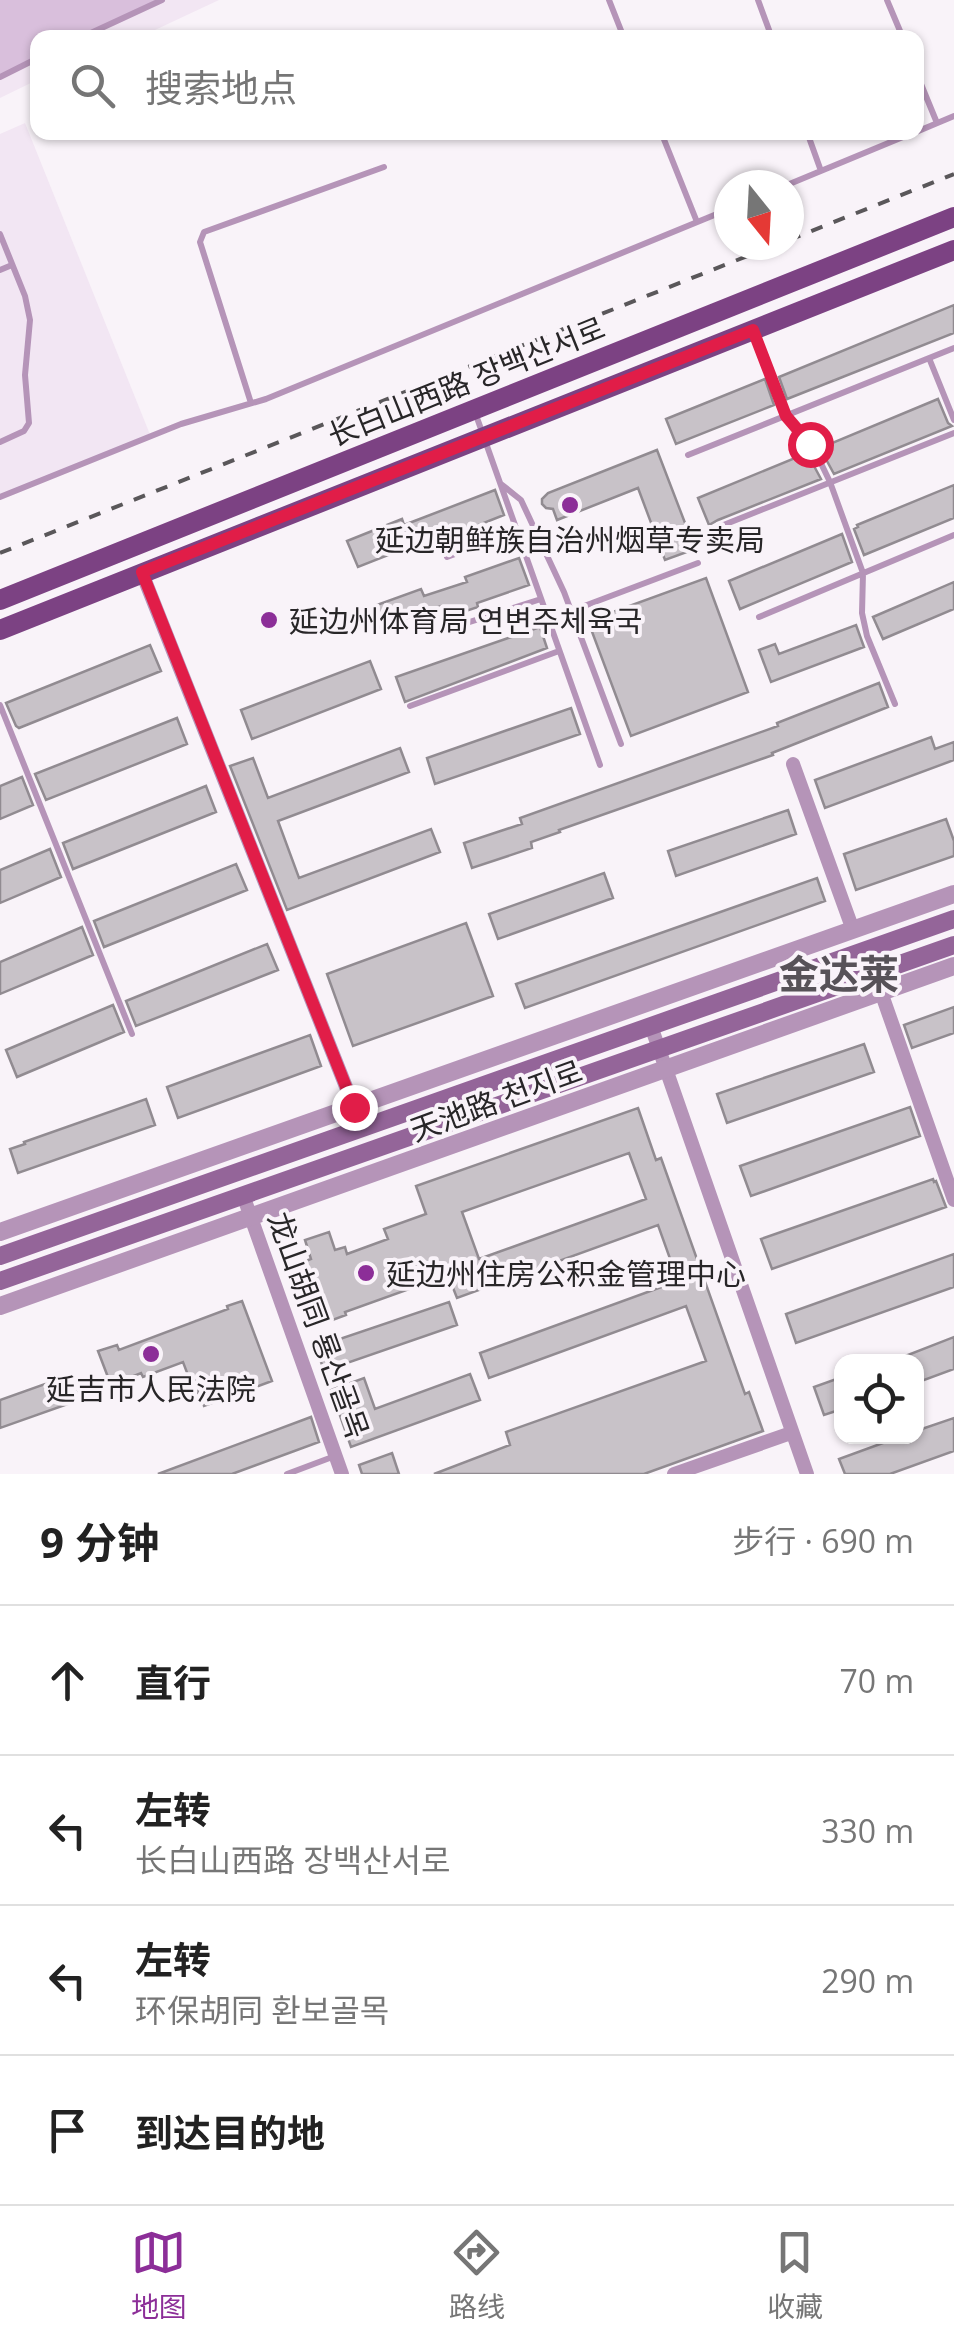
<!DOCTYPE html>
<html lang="zh">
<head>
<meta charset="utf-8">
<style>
  :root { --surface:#fff; --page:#f2f2f2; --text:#222; --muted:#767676; --line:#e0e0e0; --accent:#8c2e98 }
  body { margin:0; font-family:"Open Sans","Noto Sans SC","Noto Sans KR",sans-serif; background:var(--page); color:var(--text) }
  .controls { position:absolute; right:30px; bottom:30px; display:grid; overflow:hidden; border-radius:20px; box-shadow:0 2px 8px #0004 }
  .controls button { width:90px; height:90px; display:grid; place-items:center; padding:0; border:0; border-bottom:2px solid var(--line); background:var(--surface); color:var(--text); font:50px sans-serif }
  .compass { position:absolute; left:714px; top:170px; width:90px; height:90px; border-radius:50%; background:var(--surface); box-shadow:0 2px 8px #0004; rotate:162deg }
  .stop { position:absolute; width:30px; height:30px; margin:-22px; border:8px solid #e11d48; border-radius:50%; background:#fff }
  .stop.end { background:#e11d48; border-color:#fff; box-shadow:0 2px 10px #0008 }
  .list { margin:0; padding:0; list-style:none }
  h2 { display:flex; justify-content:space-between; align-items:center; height:130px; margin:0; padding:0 40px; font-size:42px }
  h2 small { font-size:32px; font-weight:400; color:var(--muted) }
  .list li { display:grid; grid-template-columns:65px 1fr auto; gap:30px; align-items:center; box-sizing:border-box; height:150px; padding:0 40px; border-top:2px solid var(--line) }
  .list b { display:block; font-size:38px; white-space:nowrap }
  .list p { margin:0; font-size:32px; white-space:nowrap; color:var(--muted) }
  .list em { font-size:32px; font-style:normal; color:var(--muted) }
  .icon { flex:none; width:55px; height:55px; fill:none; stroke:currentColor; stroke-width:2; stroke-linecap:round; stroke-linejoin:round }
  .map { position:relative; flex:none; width:954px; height:1474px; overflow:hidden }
  .search { position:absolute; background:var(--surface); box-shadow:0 2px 8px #0004; left:30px; right:30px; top:30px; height:110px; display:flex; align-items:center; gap:25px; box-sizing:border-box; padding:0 35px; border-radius:20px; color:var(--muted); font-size:38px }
  .sheet { height:730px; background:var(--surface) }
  nav { display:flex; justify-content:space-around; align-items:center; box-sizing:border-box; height:140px; border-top:2px solid var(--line); background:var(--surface); font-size:28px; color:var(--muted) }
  nav a { display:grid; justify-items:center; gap:5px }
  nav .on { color:var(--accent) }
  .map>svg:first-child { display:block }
  .built { fill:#f2e6f3 }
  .green { fill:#d9bfdc }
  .building { fill:#c8c2c8; stroke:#918b91; stroke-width:2.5; fill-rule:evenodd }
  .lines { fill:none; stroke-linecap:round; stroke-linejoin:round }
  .service { stroke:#b594b8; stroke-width:6 }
  .minor { stroke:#b594b8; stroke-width:14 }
  .tertiary { stroke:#b594b8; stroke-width:18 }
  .secondary { stroke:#946599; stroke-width:18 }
  .primary { stroke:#7c4283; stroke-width:20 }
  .rail { stroke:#5a575a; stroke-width:4; stroke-dasharray:12 12; stroke-linecap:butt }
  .route { stroke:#e11d48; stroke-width:12 }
  .poi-dot { fill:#8c2e98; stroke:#f9f3f9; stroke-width:4 }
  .labels { text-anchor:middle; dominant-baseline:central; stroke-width:8; stroke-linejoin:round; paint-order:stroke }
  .street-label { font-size:30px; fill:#282628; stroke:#f9f3f9 }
  .poi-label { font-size:30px; fill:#282628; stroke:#f9f3f9 }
  .district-label { font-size:40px; font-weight:bold; fill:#575258; stroke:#f9f3f9 }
</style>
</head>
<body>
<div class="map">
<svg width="954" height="1474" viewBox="0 0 954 1474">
  <rect width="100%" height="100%" fill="#f9f3f9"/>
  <path class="built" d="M0 0H219L140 37 38 38 37 80 0 98Z
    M25 123 151 437 0 496V134Z"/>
  <path class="green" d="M0 0H156L78 37 38 38 37 57 0 75Z"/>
  <path class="building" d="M954 305V333L787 399 779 377Z
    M765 379 774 405 676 444 666 419Z
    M938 399 948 423 952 426 834 474 820 448Z
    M657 450 695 549 665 560 638 488 557 520 553 509 546 508 542 504V499L548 493Z
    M807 453 821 479 718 520 709 525 698 498Z
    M954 485V518L864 555 854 529 858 527 857 525Z
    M495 490 504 515 423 547 421 542 358 567 347 541 402 519 404 525Z
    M842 534 852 562 740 609 729 581Z
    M519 558 529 585 477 603 478 607 445 618 441 606 370 631 363 610 421 589 424 596 467 582 465 577Z
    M706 578 748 692 631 736 588 621Z
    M954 582V609L883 639 873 617Z
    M856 625 864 647 771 682 759 650 775 644 779 654Z
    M540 627 547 648 405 702 396 677Z
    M150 645 161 671 19 728 16 726 6 703Z
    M370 661 381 689 252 739 241 710Z
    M879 683 888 707 772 753 773 755 559 830 560 832 531 842 532 848 472 868 464 843 522 824 520 818 778 726 777 723Z
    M571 708 580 734 435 784 427 758Z
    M177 718 187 744 46 800 35 774Z
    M931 737 935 749 954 742V760L825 808 815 780Z
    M400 748 409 772 278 821 299 878 431 829 440 852 287 910 230 766 253 758 268 798Z
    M22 777 33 805 0 819V786Z
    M206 786 216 812 73 869 63 843Z
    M788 810 796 834 676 876 668 851Z
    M946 819 954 841V856L856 890 844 854Z
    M50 849 61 877 0 903V870Z
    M236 864 247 890 104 947 94 921Z
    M604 873 613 898 498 939 489 914Z
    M817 878 825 901 525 1008 516 984Z
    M466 923 493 996 353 1046 327 974Z
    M82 927 93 955 0 994V962Z
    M267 944 278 970 136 1026 126 1001Z
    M113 1005 124 1032 17 1077 6 1050Z
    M954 1007V1033L912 1048 904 1025Z
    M310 1035 321 1066 178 1118 167 1087Z
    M864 1044 874 1072 727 1123 717 1094Z
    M146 1099 155 1125 18 1173 10 1149 25 1144 24 1142Z
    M910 1107 920 1136 751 1196 740 1166Z
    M638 1108 656 1160 661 1158 745 1394 749 1392 763 1431 644 1474H434L510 1445 506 1432 706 1361 686 1306 489 1378 480 1353 678 1281 658 1225 457 1298 448 1275 345 1312 346 1315 311 1328 292 1275 306 1270 303 1262 311 1259 305 1240 329 1232 335 1250 345 1247 347 1254 388 1239 384 1229 426 1214 416 1186ZM629 1153 646 1199 479 1259 462 1212Z
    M933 1179 934 1182 936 1181 946 1207 772 1269 761 1239Z
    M954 1254V1287L796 1343 786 1314Z
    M242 1301 272 1381 204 1406 197 1390 194 1391 183 1362 143 1377 141 1373 111 1385 98 1351 117 1345 119 1350 228 1309 227 1306Z
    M449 1302 457 1325 324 1371 316 1347Z
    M954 1337V1369L916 1383V1362H890Z
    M73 1374 82 1399 0 1428V1400Z
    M470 1374 480 1400 351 1447 331 1390 364 1378 375 1409Z
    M842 1377V1409L824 1415 814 1387Z
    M311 1417 319 1442 232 1474H158Z
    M954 1418V1451L890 1474H845L839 1459 902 1436H916V1431Z
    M392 1453 399 1474H362L359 1465Z"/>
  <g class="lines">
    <path class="service" d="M609 0 624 38
      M758 0 772 38
      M887 0 903 38
      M80 38 162 0
      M916 72 937 123
      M0 77 38 58
      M661 132 697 222
      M807 132 821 171
      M916 132 954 116
      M787 185 915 132
      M0 234 25 296 30 320 25 375 29 423 24 431 0 442
      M0 270 12 265
      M756 335 786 416 816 453 830 482 863 573 862 613 867 636 895 704
      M929 358 954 420
      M251 403 200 242 204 232 384 167
      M476 415 600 765
      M688 455 954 348
      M501 484 521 500 564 592 621 744
      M0 497 181 424 266 399 729 209
      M721 526 954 433
      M447 557 517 531
      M571 611 698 563
      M759 617 954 535
      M454 627 541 599
      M0 705 132 1034
      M410 706 559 651
      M287 1474 335 1456"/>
    <path class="minor" d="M142 573 354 1107
      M793 764 853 930
      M881 992 954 1200
      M651 1026 807 1474
      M243 1195 342 1474
      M674 1474 791 1433"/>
    <path class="tertiary" d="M0 1232 954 894
      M0 1306 954 966"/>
    <path class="secondary" d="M0 1256 954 919
      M0 1281 954 945"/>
    <path class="primary" d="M0 600 954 217
      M0 630 954 250"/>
    <path class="rail" d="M789 240 954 174
      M0 553 775 245"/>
  </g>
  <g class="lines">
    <path class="route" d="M354 1107 142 572 753 330 786 416 810 444"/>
  </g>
  <g class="poi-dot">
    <circle cx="570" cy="505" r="10"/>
    <circle cx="269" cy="620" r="10"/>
    <circle cx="366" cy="1273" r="10"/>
    <circle cx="151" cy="1354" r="10"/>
  </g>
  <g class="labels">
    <g class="street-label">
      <text transform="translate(466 381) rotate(-22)">长白山西路 장백산서로</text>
      <text transform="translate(496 1100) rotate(-20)">天池路 천지로</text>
      <text transform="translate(319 1325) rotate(70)">龙山胡同 룡산골목</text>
    </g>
    <g class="poi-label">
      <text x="570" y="539">延边朝鲜族自治州烟草专卖局</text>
      <text x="289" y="620" text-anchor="start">延边州体育局 연변주체육국</text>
      <text x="386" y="1273" text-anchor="start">延边州住房公积金管理中心</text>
      <text x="151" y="1388">延吉市人民法院</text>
    </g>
    <g class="district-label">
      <text x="839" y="973">金达莱</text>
    </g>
  </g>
</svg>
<div class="controls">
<button><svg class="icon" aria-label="locate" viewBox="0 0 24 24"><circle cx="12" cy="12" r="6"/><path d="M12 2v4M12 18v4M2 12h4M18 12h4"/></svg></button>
</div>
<svg class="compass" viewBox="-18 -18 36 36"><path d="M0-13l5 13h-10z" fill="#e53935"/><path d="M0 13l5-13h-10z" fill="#767676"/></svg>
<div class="stop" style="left:810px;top:444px"></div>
<div class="stop end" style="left:354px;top:1107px"></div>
<div class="search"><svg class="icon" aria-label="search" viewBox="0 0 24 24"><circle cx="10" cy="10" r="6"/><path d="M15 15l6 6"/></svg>搜索地点</div>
</div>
<section class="sheet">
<h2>9 分钟<small>步行 · 690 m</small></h2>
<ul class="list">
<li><svg class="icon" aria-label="ahead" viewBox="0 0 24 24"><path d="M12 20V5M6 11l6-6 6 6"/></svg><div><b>直行</b></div><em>70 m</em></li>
<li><svg class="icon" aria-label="left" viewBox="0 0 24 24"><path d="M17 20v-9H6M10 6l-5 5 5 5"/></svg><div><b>左转</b><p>长白山西路 장백산서로</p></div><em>330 m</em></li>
<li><svg class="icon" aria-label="left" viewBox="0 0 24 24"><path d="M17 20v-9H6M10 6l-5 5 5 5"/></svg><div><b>左转</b><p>环保胡同 환보골목</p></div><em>290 m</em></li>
<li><svg class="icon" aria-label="arrive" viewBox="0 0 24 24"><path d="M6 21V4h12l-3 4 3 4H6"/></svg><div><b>到达目的地</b></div></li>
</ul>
</section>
<nav>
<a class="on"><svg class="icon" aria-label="map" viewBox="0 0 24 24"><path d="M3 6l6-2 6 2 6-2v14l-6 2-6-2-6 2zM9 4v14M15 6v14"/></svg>地图</a>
<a><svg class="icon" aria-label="directions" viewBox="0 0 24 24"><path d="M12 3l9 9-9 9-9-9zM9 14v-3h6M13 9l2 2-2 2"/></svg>路线</a>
<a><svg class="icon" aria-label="saved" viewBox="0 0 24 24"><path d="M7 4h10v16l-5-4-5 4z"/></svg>收藏</a>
</nav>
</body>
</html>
